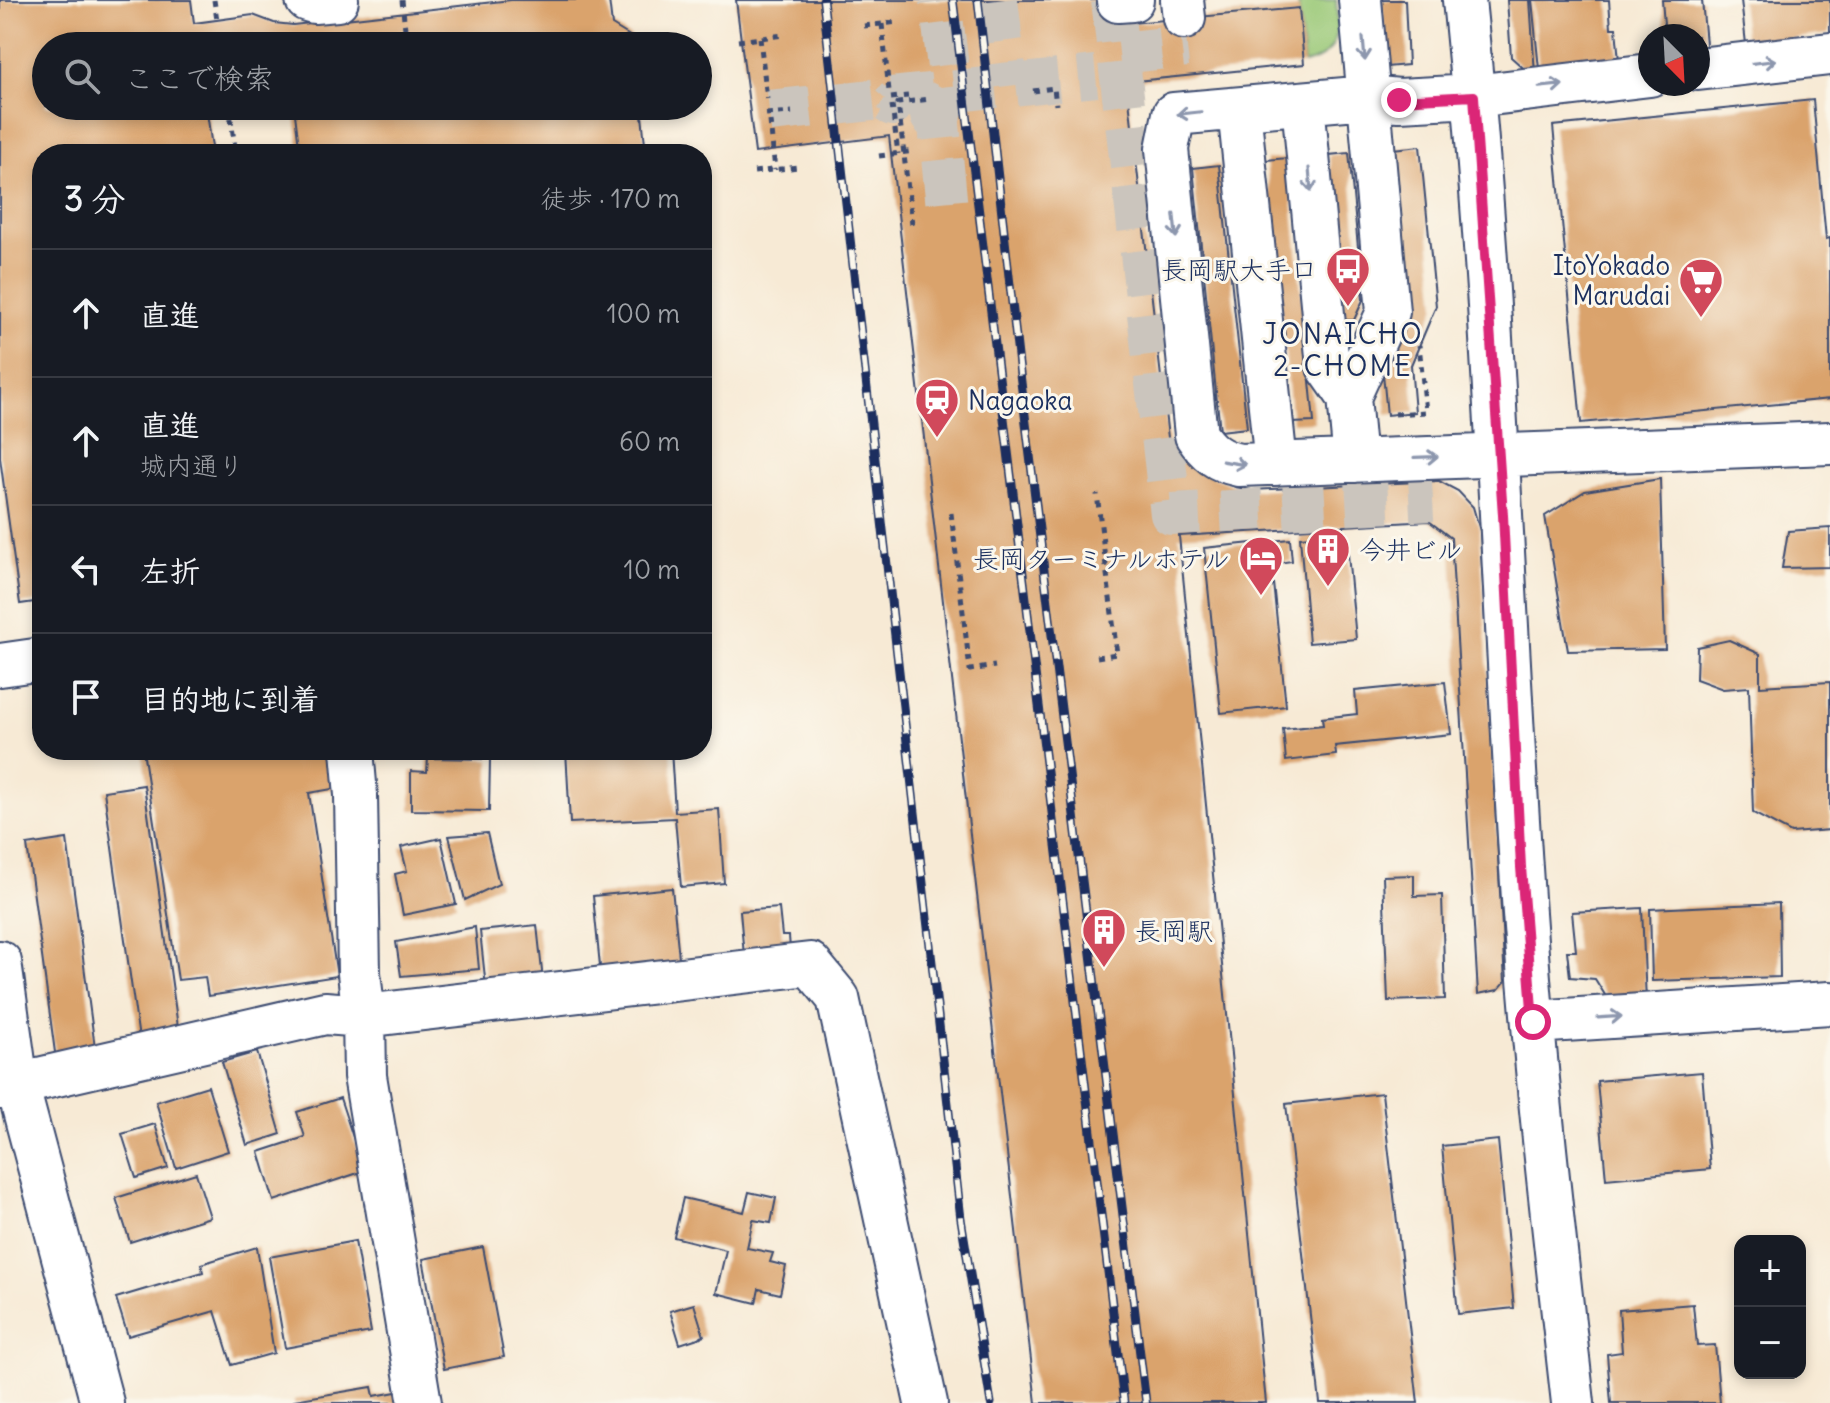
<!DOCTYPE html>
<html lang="ja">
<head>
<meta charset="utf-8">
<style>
  :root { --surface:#171b24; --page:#20242c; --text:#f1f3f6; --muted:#9ea1a6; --line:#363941 }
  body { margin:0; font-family:Delius,"Klee One",sans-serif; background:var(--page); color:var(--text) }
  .controls { position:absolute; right:24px; bottom:24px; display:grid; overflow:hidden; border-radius:16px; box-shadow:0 4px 12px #0003 }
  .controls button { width:72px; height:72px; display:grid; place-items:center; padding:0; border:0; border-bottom:2px solid var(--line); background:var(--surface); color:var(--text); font:40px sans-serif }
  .compass { position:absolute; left:1638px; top:24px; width:72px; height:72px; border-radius:50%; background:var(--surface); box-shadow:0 4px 12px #0003; rotate:156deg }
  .stop { position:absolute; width:24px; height:24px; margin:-18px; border:6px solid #db2777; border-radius:50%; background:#fff }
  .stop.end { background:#db2777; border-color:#fff; box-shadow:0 2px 8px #0008 }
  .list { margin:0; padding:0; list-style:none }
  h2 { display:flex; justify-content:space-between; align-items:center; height:104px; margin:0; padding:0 32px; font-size:34px }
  h2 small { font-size:26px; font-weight:400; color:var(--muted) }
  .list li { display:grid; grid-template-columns:52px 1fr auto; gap:24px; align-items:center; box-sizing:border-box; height:128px; padding:0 32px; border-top:2px solid var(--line) }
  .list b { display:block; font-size:30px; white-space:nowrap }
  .list p { margin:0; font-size:26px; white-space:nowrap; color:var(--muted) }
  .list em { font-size:26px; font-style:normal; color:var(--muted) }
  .icon { flex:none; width:44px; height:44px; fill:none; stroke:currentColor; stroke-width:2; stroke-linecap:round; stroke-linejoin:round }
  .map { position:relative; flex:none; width:1830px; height:1403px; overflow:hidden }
  .search { position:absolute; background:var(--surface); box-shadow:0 4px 12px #0003; left:32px; top:32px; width:680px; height:88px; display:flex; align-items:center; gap:20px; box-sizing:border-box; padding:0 28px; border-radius:44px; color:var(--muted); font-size:30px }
  .panel { position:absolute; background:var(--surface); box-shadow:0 4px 12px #0003; left:32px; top:144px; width:680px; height:616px; border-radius:32px }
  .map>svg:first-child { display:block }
  .green { fill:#98c775; stroke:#5a7b6a; stroke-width:2 }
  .building { fill:#daa36c }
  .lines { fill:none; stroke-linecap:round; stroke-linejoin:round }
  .minor-tunnel { stroke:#cbc5bd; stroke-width:42; stroke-dasharray:42 21; stroke-linecap:butt }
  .minor-casing { stroke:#3c4b70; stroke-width:46 }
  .path { stroke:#3c4b70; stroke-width:5; stroke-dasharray:6 6; stroke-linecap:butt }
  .minor { stroke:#fff; stroke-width:42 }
  .rail-casing { stroke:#1b2f5e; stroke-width:9 }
  .rail { stroke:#fbf7ec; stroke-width:6; stroke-dasharray:18; stroke-linecap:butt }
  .oneway { stroke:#8d97ae }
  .route { stroke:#db2777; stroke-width:10 }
  .labels { text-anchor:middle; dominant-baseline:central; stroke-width:6; stroke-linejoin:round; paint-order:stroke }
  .poi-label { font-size:26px; fill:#1b2f5e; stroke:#fbf7ec; text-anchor:end }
  .neighbourhood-label { font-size:28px; letter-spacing:2px; fill:#1b2f5e; stroke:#fbf7ec }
</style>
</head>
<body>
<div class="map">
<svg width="1830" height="1403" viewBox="0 0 1830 1403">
  <rect width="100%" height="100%" fill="#fbf7ec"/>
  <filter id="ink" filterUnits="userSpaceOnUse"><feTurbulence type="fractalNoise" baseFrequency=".0125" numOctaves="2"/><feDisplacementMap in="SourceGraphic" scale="16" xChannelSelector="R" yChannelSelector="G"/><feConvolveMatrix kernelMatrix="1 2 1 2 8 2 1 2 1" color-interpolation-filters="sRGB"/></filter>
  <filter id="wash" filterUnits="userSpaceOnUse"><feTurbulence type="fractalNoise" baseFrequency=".006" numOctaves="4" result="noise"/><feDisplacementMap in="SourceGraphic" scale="32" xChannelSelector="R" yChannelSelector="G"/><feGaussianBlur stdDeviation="1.8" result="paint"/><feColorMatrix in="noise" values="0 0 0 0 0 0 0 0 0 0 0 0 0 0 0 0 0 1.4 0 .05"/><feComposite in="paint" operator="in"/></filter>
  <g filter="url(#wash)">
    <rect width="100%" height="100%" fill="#f7ead5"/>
    <path class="green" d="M1298 0H1336C1339 31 1340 56 1304 64Z"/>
    <g id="blocks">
      <path class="building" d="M0 0H191L194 23 253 15 274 23 293 25 511 0H609L612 25 633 38 634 46H46V106H206L213 154H42V601L20 604 0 458Z
        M736 0H1118L1121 24 1299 8 1304 64 1127 82 1170 455 1193 462 1214 477 1235 487 1252 490 1439 481 1458 491 1473 507 1480 531 1505 982 1498 990 1478 994 1451 538 1429 521 1179 536 1266 1403H1036L889 136 755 153Z
        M1382 0H1405L1408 65 1386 67Z
        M1507 0H1530L1535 74H1530L1511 57Z
        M1532 0H1609L1611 28H1616L1619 61 1539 69Z
        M1662 0H1702L1707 55 1698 56V36H1665Z
        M1741 0H1830V34L1746 44Z
        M1813 100 1826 239 1830 238V399L1581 423 1553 126Z
        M294 106H641L646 154H300Z
        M1420 146 1436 306 1411 365 1415 412 1387 415 1382 363 1393 149Z
        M1349 153 1363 300 1354 320H1345L1329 155Z
        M1288 158 1314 422 1292 423 1266 160Z
        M1219 165 1247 428 1220 431 1193 168Z
        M1660 479 1665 649 1568 651 1545 516 1585 491Z
        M1830 528V567L1782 568 1788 531Z
        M1346 533 1356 639 1309 643 1300 537Z
        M1290 539 1292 561 1271 564 1286 706 1221 713 1204 548Z
        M1729 640 1760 654V686L1830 682V830L1791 833 1753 813 1749 687 1723 689 1696 679 1697 647Z
        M1445 682 1451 734 1335 746 1336 755 1286 761 1283 729 1323 725 1322 718 1357 714 1355 691Z
        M143 750H332L338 788 309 793 337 976 208 996 205 977 178 980Z
        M566 750H671L675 812 719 809 724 883 681 887 675 818 570 823Z
        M428 758 490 759 489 811 411 810V771L427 772Z
        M144 785 179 1034 139 1039 104 791Z
        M487 833 499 884 465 900 449 836Z
        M441 838 456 904 403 915 395 874 407 871 401 847Z
        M67 839 96 1055 56 1060 27 845Z
        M1414 875V896L1442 895 1445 999 1388 1001 1383 876Z
        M672 888 681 978 602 986 593 896Z
        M1779 903 1780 977 1652 981 1650 909Z
        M779 908 782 936H789L791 962 745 967 740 911Z
        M1642 908 1646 1002 1610 1003 1595 979 1570 977 1567 951H1576L1572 912Z
        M537 925 544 990 487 997 480 931Z
        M475 927 479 969 401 976 396 942Z
        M257 1052 281 1134 247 1145 222 1062Z
        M1702 1072 1710 1169 1606 1179 1597 1081Z
        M208 1086 228 1151 176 1168 156 1102Z
        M1382 1093 1418 1403H1320L1286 1104Z
        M340 1098 364 1171 274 1201 259 1152 305 1137 297 1112Z
        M155 1124 168 1168 136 1178 122 1134Z
        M1498 1140 1514 1308 1458 1314 1442 1146Z
        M196 1173 210 1217 130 1242 116 1198Z
        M749 1192 776 1198 771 1223 753 1220 747 1248 773 1253 770 1262 786 1266 780 1294 759 1289 756 1303 716 1293 726 1250 674 1237 683 1198 744 1212Z
        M355 1241 371 1332 285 1348 269 1257Z
        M257 1247 274 1353 232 1365 215 1311 128 1336 116 1298 203 1272 201 1264Z
        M483 1247 504 1357 444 1369 423 1259Z
        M694 1304 704 1336 680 1344 670 1311Z
        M1693 1304 1697 1346 1715 1345 1720 1403H1611L1607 1354 1622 1352 1619 1310Z
        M372 1387 374 1396 407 1390 409 1403H294V1400Z"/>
    </g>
  </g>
  <g filter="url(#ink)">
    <use href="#blocks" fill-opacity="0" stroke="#3c4b70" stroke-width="2"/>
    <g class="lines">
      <path class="minor-tunnel" d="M997 0 1007 86
        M1112 0 1171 514 1433 500
        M1119 53 1187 46
        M891 98 1096 76
        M930 100 931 116 939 125 948 219
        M769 111 882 99 889 91 898 98 892 105 887 102
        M939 125V116L951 92 940 0"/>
      <g class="minor-casing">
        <path id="minor" d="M307 0 314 2 337 0
          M1182 0 1184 18
          M1464 0C1494 288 1502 579 1521 868 1532 1047 1553 1225 1573 1403
          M1118 1 1132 0
          M1698 69 1830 54
          M1650 75 1474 96 1399 100 1368 97 1174 114 1167 149 1196 435C1207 452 1218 461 1239 465L1830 443
          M1303 103 1328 367 1349 397
          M1239 109 1276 464
          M1355 461 1349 397 1388 312 1360 0
          M0 665 42 659
          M352 750 356 795 359 973 364 1016 365 1076 420 1403
          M0 962 17 1084 102 1403
          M1533 1022 1830 1003
          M0 1088 325 1013 364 1016 810 964 838 998 926 1403"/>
      </g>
      <path class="path" d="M214 0 217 20
        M402 0 405 29
        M882 24 889 91
        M864 26 899 22
        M760 38 767 99
        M738 41 784 35
        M1033 91 1054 88 1056 105
        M891 98 908 96
        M892 105 898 154
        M229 106 236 154
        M766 114 792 112
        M770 121 775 170
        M879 156 914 151
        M754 172 798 167
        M912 224 898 103 930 99
        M1395 414 1426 412 1419 345
        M951 513 970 670 995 666
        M1097 657 1117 654 1097 494"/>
      <use href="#minor" class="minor"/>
      <g class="rail-casing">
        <path id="rail" d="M823 0 961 1219 991 1403
          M953 0 1124 1403
          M978 0 1020 374 1146 1403"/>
      </g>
      <use href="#rail" class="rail"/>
    </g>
    <defs><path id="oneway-shaft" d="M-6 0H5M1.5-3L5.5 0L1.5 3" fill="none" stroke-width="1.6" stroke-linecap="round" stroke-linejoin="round" transform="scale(2)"/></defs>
    <g class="oneway">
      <use href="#oneway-shaft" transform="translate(1364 49) rotate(85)"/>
      <use href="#oneway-shaft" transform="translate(1764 62) rotate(-7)"/>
      <use href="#oneway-shaft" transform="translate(1551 86) rotate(-6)"/>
      <use href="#oneway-shaft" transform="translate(1189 113) rotate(174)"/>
      <use href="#oneway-shaft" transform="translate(1310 180) rotate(85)"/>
      <use href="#oneway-shaft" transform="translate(1175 226) rotate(84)"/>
      <use href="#oneway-shaft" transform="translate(1426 457) rotate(-2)"/>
      <use href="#oneway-shaft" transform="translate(1234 463) rotate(9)"/>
      <use href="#oneway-shaft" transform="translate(1610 1017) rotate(-4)"/>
    </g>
  </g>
  <g class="lines" filter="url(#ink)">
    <path class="route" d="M1399 100 1474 96 1503 515 1521 867 1533 1022"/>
  </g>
  <defs>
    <g id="bus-pin" transform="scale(2.3)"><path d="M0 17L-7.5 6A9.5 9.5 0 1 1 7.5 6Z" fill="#d1495b" stroke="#fbf7ec"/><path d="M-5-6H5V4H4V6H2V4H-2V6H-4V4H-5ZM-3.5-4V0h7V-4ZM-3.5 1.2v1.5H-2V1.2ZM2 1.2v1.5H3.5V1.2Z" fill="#fff"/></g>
    <g id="supermarket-pin" transform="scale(2.3)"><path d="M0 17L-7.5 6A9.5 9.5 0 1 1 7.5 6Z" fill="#d1495b" stroke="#fbf7ec"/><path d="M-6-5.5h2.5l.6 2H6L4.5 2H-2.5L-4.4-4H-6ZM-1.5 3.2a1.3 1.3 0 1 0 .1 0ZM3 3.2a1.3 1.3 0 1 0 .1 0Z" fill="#fff"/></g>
    <g id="station-pin" transform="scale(2.3)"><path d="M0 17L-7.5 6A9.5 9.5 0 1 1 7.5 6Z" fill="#d1495b" stroke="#fbf7ec"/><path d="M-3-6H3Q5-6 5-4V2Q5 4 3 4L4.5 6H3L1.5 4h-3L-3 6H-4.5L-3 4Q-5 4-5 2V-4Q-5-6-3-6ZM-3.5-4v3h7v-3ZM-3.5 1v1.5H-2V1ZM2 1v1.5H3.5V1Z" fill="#fff"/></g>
    <g id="building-pin" transform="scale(2.3)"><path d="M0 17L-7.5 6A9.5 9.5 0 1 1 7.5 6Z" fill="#d1495b" stroke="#fbf7ec"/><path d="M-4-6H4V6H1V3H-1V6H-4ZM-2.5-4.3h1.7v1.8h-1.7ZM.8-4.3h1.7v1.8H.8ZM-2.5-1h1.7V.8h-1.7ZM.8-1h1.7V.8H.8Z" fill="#fff"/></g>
    <g id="hotel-pin" transform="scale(2.3)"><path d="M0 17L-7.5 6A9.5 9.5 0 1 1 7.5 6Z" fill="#d1495b" stroke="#fbf7ec"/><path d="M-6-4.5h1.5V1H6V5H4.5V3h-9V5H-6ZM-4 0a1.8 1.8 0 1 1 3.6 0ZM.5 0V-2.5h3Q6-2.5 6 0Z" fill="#fff"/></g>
  </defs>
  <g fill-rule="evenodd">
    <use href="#bus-pin" x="1348" y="269"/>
    <use href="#supermarket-pin" x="1701" y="280"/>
    <use href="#station-pin" x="937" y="400"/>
    <use href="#building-pin" x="1328" y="549"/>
    <use href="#hotel-pin" x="1261" y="558"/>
    <use href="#building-pin" x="1104" y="930"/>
  </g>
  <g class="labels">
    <g class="poi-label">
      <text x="1670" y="265">ItoYokado<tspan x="1670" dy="30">Marudai</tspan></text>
      <text x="1317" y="269">長岡駅大手口</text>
      <text x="968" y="400" text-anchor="start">Nagaoka</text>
      <text x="1359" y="549" text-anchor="start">今井ビル</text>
      <text x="1230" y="558">長岡ターミナルホテル</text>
      <text x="1135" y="930" text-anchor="start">長岡駅</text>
    </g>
    <g class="neighbourhood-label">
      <text x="1343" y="334">JONAICHO<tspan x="1343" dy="32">2-CHOME</tspan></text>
    </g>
  </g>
</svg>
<div class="controls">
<button>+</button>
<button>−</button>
</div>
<svg class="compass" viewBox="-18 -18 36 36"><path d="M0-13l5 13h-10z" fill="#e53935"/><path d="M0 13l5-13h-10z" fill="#9ea1a6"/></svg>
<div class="stop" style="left:1533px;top:1022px"></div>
<div class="stop end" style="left:1399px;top:100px"></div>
<div class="search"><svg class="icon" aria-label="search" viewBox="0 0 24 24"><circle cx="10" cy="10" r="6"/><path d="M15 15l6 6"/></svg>ここで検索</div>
<section class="panel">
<h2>3 分<small>徒歩 · 170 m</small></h2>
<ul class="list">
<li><svg class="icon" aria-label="ahead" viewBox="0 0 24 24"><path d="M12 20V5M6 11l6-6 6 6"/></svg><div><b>直進</b></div><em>100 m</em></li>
<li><svg class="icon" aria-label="ahead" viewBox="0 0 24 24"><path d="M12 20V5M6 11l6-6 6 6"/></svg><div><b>直進</b><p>城内通り</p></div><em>60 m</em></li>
<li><svg class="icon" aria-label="left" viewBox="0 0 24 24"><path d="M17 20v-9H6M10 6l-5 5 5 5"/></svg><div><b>左折</b></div><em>10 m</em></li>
<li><svg class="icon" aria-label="arrive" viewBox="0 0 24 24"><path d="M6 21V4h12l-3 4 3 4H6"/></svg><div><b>目的地に到着</b></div></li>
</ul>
</section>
</div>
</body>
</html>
